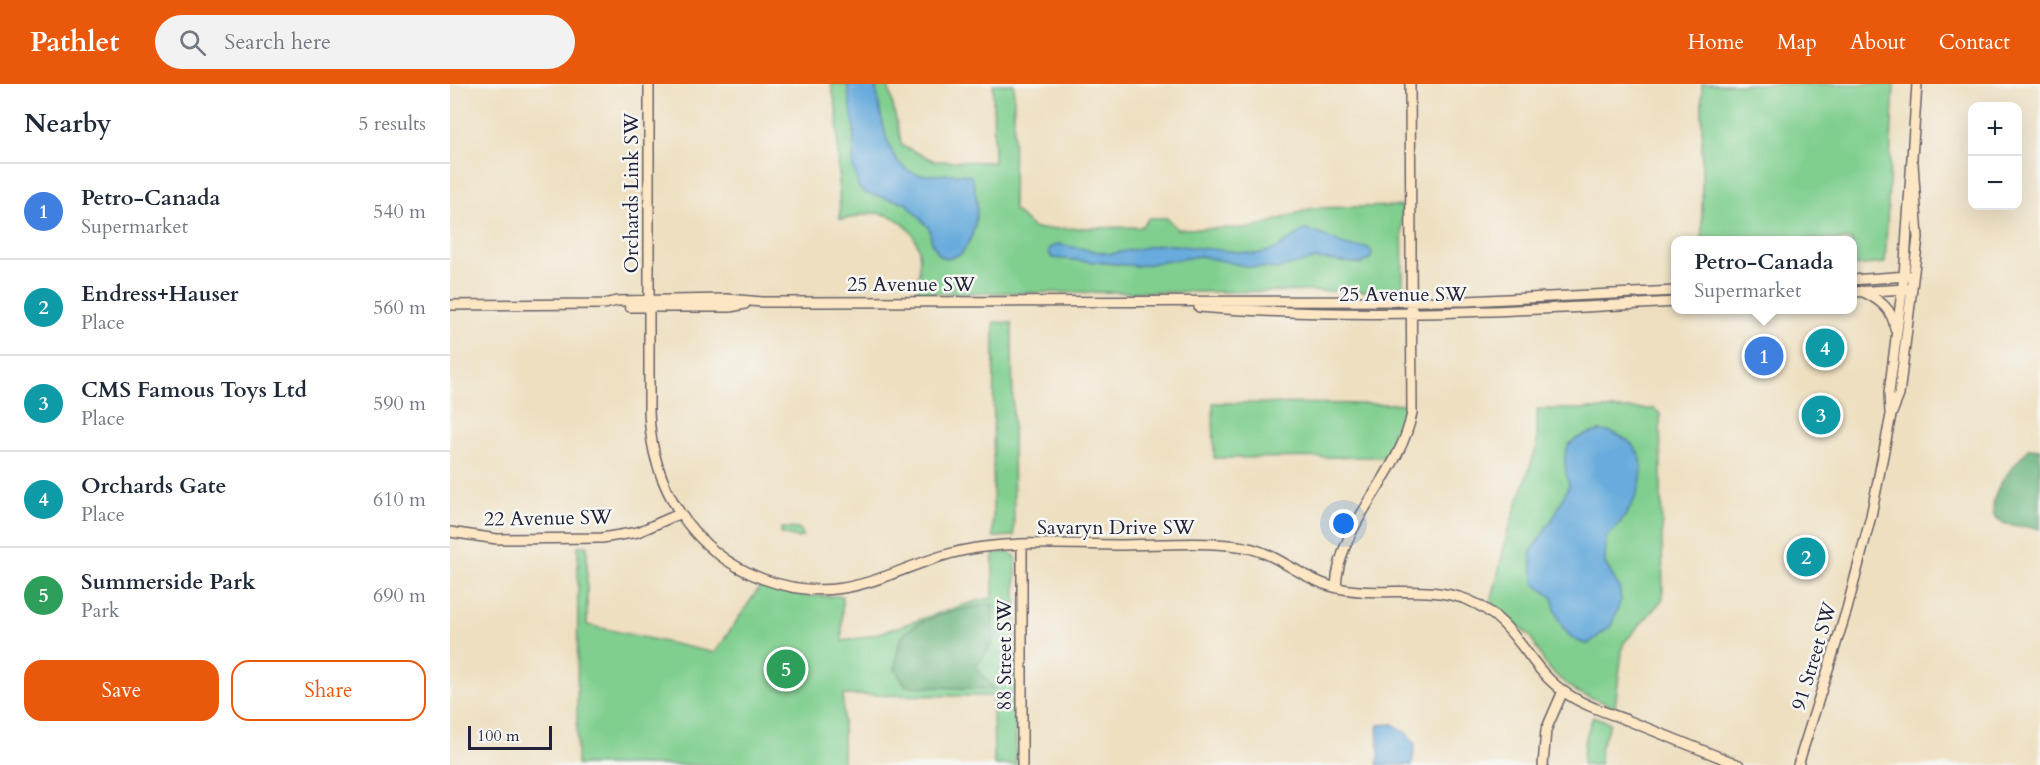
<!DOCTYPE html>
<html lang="en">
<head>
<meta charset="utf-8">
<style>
  :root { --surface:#fff; --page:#f2f2f3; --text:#1f2937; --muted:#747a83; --line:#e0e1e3; --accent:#ea580c }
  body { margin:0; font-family:Cardo,serif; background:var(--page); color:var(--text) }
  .controls { position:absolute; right:18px; top:18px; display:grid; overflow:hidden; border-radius:12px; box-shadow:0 6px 24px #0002 }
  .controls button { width:54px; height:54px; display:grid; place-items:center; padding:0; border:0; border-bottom:2px solid var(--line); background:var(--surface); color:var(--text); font:30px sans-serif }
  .scale { position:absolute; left:18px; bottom:15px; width:84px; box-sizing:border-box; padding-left:6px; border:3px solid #22223b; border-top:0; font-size:16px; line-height:21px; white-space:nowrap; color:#22223b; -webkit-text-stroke:4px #f6f6f2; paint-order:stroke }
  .you { position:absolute; left:894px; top:440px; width:21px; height:21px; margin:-15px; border:4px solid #fff; border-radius:50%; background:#1a73e8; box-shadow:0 0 0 9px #1a73e833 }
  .badge { display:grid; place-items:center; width:39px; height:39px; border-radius:50%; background:var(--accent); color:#fff; font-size:20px; font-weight:700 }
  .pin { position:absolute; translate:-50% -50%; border:3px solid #fff; box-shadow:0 2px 6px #0006 }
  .popup { position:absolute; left:1221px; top:152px; width:186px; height:78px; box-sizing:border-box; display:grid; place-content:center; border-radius:12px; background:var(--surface); filter:drop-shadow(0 2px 4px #0005); font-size:20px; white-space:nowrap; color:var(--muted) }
  .popup b { font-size:22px; color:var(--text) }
  .popup::after { content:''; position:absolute; left:50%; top:100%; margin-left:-12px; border:12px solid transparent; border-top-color:var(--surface) }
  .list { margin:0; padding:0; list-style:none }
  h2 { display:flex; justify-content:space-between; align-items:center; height:78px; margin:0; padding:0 24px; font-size:26px }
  h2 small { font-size:20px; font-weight:400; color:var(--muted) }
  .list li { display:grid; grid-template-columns:39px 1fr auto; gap:18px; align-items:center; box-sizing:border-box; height:96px; padding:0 24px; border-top:2px solid var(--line) }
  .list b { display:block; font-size:22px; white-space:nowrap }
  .list p { margin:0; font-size:20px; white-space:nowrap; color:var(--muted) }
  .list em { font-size:20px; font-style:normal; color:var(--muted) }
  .actions { display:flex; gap:12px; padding:18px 24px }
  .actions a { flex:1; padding:14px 0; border:2px solid var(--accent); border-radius:18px; text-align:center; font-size:21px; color:var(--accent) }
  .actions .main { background:var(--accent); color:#fff }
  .icon { flex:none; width:33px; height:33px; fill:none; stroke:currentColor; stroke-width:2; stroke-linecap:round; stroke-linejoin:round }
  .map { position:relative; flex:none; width:1590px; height:681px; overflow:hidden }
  header { display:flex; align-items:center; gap:36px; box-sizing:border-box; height:84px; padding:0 30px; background:var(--accent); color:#fff }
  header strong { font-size:28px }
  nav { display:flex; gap:33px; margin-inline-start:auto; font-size:21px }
  .search { width:420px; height:54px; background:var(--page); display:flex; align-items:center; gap:15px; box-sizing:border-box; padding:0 21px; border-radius:33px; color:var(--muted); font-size:22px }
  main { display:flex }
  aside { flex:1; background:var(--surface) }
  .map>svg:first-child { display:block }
  .green { fill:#80cf8f; stroke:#517865; stroke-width:1.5 }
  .forest { fill:#68b27a; stroke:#456a5a; stroke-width:1.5 }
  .water { fill:#68abdc; stroke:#45668c; stroke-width:1.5 }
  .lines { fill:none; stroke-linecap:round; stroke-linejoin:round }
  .secondary-casing { stroke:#69646a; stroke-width:12 }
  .secondary { stroke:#fce6c4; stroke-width:9 }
  .labels { text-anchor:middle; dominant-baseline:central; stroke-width:5; stroke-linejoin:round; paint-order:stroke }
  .street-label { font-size:20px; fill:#22223b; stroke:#f6f6f2 }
</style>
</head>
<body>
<header>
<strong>Pathlet</strong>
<div class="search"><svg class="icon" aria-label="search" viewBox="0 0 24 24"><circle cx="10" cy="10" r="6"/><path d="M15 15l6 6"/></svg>Search here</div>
<nav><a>Home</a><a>Map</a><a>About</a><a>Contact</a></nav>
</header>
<main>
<aside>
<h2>Nearby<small>5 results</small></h2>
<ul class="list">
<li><span class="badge" style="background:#3f7fe0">1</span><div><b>Petro-Canada</b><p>Supermarket</p></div><em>540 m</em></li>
<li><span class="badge" style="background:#0f9aa8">2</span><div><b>Endress+Hauser</b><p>Place</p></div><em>560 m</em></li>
<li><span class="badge" style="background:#0f9aa8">3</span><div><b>CMS Famous Toys Ltd</b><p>Place</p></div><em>590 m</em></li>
<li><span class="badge" style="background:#0f9aa8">4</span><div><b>Orchards Gate</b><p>Place</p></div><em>610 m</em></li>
<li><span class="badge" style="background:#2e9e5b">5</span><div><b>Summerside Park</b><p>Park</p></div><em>690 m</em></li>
</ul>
<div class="actions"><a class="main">Save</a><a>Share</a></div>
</aside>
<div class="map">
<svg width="1590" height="681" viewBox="0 0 1590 681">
  <rect width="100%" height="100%" fill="#f6f6f2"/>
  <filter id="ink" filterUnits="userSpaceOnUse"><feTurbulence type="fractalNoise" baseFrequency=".0167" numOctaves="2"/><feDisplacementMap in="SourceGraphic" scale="12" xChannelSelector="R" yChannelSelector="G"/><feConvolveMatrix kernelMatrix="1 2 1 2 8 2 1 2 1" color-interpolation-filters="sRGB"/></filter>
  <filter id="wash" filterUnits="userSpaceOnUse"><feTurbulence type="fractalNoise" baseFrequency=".008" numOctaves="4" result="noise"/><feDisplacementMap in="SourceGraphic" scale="24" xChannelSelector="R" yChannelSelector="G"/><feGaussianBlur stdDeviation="1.35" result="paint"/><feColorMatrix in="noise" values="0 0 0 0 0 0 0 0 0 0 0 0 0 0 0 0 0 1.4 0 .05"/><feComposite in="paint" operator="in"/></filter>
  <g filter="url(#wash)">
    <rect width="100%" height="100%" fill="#eedfc0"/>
    <path class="green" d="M381 0H438L452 62 485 77 544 78 543 0H564L563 125 584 145 691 143 699 134H717L727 145 804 144 862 124 952 122 953 207 468 209C468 195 472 175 468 162 462 142 442 128 422 129 410 130 405 135 390 135L387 28Z
      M1252 0H1444L1435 179 1403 182 1402 156H1252Z
      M544 238 562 239 564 452 543 453Z
      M763 319 955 320 948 347 935 373 764 374Z
      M1087 325H1205L1210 330 1213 515 1173 560 1165 623 1127 608 1110 595 1096 581 1080 552 1041 519 1058 447 1087 362Z
      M331 444 350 445 353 452 348 454 331 450Z
      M128 462H137V541L265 569 311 501 354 512H392V557C445 550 491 523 543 514V469L559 468 566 473V681H544L543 612 393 611V681H127Z
      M1143 632 1160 639 1150 665V681H1133L1134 659Z"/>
    <path class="forest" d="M1579 364 1590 365V445L1555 440 1544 432C1538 405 1563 384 1579 364Z
      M543 520V558L526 583 544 605 456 602 445 585C447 575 447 561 452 553 465 533 521 522 543 520Z"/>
    <path class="water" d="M397 0H425C432 30 434 90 475 91 492 91 505 88 521 92 531 117 529 148 511 170L497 175 490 172 482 159 479 144 456 119 415 109 409 104 403 84 404 43Z
      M854 146C879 148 889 167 917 163L922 168 921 174 911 180 866 175 827 185 800 183 750 172 687 182 602 174 599 169 600 164 608 160 660 170 713 160 807 170 826 165Z
      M1150 347C1159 347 1164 349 1172 353 1213 375 1182 432 1156 453L1155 479 1169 503 1171 516 1161 542 1138 560C1117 558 1105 534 1103 514L1085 500 1080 469 1105 431 1119 401C1111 367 1111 355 1150 347Z
      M943 640 958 650 965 660 962 681H927C933 667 925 654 928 641Z"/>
  </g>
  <g filter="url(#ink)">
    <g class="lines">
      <g class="secondary-casing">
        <path id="secondary" d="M199 0V327C201 402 242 468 313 495 406 529 449 473 534 463 577 457 623 461 667 461 706 461 749 457 788 462 824 466 847 492 880 502 925 515 974 499 1018 516 1068 537 1075 580 1113 607 1132 621 1155 628 1177 636 1214 651 1252 666 1289 681
          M1402 196 1458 192
          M1411 207C1429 215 1443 225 1445 245
          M1402 208 1457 205
          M0 221 154 220 167 217 277 215 312 218 1016 217 1226 207
          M180 223H280L295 220
          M749 223C908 236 1067 227 1226 218
          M1440 329 1439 309 1454 192 1467 0
          M0 448 47 455 152 454 188 448 229 430
          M886 503C889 437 950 392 962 329L960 0
          M572 681V461
          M1093 681 1096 646 1113 607
          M1348 681 1397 525 1421 432 1441 331 1449 311 1468 154 1463 79"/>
      </g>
      <use href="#secondary" class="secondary"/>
    </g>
  </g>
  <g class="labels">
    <g class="street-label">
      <text transform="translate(181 109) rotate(-90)">Orchards Link SW</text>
      <text x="461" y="200">25 Avenue SW</text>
      <text x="953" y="210">25 Avenue SW</text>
      <text transform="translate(98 434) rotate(-1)">22 Avenue SW</text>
      <text x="666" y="443">Savaryn Drive SW</text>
      <text transform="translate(554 571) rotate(-90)">88 Street SW</text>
      <text transform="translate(1364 572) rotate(-73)">91 Street SW</text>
    </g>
  </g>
</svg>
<div class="controls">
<button>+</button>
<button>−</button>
</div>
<div class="scale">100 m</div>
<div class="you"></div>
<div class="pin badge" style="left:1314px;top:272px;background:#3f7fe0">1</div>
<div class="popup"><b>Petro-Canada</b>Supermarket</div>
<div class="pin badge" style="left:1356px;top:473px;background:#0f9aa8">2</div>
<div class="pin badge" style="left:1371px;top:331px;background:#0f9aa8">3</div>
<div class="pin badge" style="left:1375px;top:264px;background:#0f9aa8">4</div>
<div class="pin badge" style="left:336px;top:585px;background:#2e9e5b">5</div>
</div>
</main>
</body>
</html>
